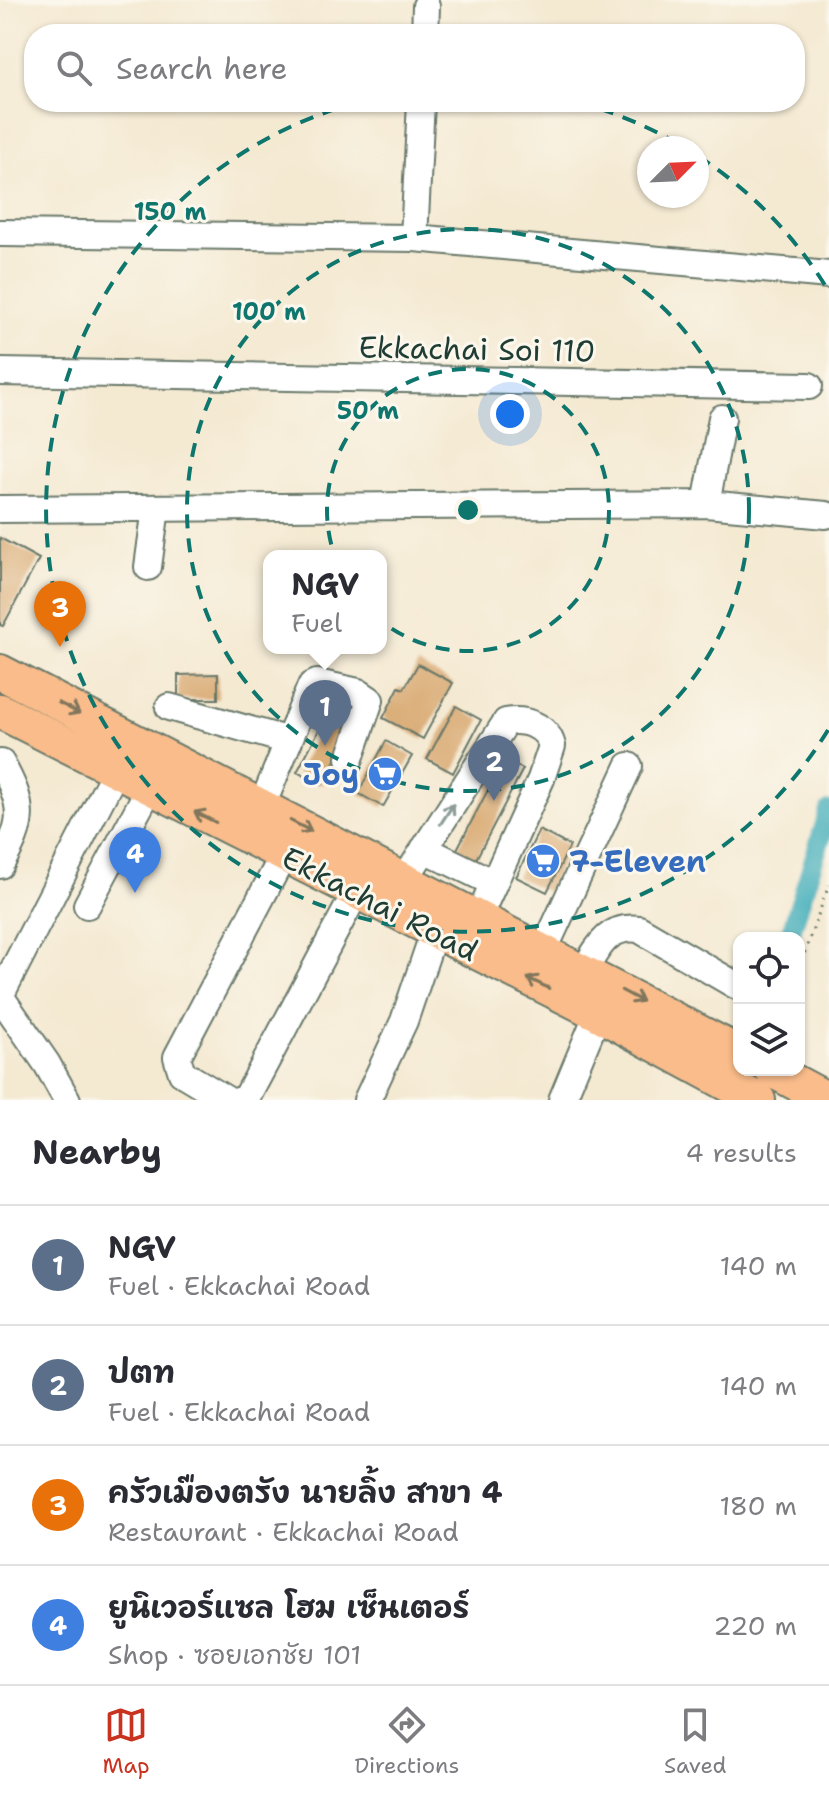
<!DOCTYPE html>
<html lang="en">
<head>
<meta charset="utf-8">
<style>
  :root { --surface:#fff; --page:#f7f7f7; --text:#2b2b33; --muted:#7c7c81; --line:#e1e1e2; --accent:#c8321e }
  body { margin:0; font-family:"Shantell Sans","Playpen Sans Thai",sans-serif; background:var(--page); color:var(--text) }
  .controls { position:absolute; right:24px; bottom:24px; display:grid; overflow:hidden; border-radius:16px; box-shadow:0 2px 6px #0004 }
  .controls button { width:72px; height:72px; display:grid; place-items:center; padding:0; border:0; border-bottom:2px solid var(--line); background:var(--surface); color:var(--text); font:40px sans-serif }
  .compass { position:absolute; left:637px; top:136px; width:72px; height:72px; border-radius:50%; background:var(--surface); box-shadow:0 2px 6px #0004; rotate:66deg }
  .you { position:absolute; left:510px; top:414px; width:28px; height:28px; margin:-20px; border:6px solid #fff; border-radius:50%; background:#1a73e8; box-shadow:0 0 0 12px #1a73e833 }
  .badge { display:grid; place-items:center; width:52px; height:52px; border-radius:50%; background:var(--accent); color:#fff; font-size:26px; font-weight:700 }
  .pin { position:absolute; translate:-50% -66px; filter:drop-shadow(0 2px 4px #0008) }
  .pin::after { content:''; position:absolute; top:42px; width:28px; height:24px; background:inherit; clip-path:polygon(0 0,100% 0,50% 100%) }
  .popup { position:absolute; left:263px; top:550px; width:124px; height:104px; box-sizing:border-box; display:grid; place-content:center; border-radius:16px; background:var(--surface); filter:drop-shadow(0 2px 6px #0005); font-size:26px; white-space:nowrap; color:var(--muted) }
  .popup b { font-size:30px; color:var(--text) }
  .popup::after { content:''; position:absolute; left:50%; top:100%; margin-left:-16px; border:16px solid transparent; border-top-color:var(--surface) }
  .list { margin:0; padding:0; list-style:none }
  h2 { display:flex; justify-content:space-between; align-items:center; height:104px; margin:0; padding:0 32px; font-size:34px }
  h2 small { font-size:26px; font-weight:400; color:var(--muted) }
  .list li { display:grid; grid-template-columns:52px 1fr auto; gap:24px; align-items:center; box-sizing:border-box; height:120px; padding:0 32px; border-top:2px solid var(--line) }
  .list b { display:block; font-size:30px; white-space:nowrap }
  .list p { margin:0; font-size:26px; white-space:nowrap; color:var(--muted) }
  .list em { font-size:26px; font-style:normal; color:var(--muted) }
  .icon { flex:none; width:44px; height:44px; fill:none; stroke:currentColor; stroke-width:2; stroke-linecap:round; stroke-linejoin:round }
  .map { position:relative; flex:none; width:829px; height:1100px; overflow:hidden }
  .search { position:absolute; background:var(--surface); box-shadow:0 2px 6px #0004; left:24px; right:24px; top:24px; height:88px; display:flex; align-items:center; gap:20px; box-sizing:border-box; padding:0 28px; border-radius:32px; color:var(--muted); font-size:30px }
  .sheet { height:584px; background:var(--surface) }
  nav { display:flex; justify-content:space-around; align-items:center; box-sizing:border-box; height:112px; border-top:2px solid var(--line); background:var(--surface); font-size:22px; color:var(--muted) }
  nav a { display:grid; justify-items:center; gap:4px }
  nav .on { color:var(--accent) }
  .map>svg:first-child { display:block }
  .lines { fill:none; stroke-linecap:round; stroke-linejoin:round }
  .canal { stroke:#3dacb9; stroke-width:20 }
  .building { fill:#dbaf7a }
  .minor-casing { stroke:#6a796b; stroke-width:30 }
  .major-casing { stroke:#6a796b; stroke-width:38 }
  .path { stroke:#6a796b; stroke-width:3; stroke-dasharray:2 6; stroke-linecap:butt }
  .minor { stroke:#fff; stroke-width:26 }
  .major { stroke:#f9bc8a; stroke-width:34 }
  .oneway { stroke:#81765b }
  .oneway2 { stroke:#8f9e9a }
  .ring { fill:none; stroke:#0f766e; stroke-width:4; stroke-dasharray:14 10 }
  .labels { text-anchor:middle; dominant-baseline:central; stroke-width:6; stroke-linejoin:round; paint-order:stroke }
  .street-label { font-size:30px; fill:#1f3d34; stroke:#fbf7ec }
  .shop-label { font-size:30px; font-weight:bold; fill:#366cbe; stroke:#fbf7ec; text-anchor:end }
  .centre { fill:#0f766e; stroke:#fbf7ec; stroke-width:4 }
  .ring-label { font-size:24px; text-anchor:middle; font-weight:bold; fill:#0f766e; stroke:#fbf7ec; stroke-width:6; stroke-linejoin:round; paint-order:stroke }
</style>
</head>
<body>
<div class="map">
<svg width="829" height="1100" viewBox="0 0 829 1100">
  <rect width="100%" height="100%" fill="#fbf7ec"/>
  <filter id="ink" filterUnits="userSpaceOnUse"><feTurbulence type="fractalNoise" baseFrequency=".0125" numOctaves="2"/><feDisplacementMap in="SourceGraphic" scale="16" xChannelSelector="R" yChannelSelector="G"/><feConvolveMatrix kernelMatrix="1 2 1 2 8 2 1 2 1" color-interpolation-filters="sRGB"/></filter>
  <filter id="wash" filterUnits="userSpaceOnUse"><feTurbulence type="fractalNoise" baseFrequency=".006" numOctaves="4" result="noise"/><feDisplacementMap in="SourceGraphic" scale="32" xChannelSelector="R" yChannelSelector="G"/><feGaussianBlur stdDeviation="1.8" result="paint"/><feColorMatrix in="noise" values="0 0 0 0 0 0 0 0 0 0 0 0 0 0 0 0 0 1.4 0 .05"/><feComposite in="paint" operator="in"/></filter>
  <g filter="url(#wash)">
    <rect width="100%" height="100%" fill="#f4e9d1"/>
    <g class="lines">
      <path class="canal" d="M789 938 829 811"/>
    </g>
    <g id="blocks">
      <path class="building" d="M0 538 39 559 3 626 0 625Z
        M418 664 453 683 423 739 383 718 399 687 404 689Z
        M218 674V699H178V675Z
        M456 706 481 720 453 773 427 759Z
        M331 707 356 720 322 785 297 772Z
        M386 741 412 756 383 807 358 793Z
        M504 759 523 769 474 863 455 853Z
        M539 830 570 846 547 892 516 877Z"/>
    </g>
  </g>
  <g filter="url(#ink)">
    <use href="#blocks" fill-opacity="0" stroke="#6a796b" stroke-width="2"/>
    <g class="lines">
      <g class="minor-casing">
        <path id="minor" d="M425 34 426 6
          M0 233 414 238 829 275
          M414 238 421 102
          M0 372 809 386
          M706 504 722 418
          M0 509 706 504 826 515
          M148 567 156 508
          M169 707 289 741
          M262 806 311 686 317 683 358 692 370 700 350 758
          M424 849 494 883
          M0 865C25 823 25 806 1 763
          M405 879 506 722C525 718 547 726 552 746L541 779 477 920
          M87 905 149 789
          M543 952 629 766
          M584 971C598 947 608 925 639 929L737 986
          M0 996 116 770
          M0 996 47 1064 67 1100
          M227 1100 182 1073 177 1057 283 856
          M241 1100 247 1097 356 892
          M367 1100 404 1021 434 932
          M562 1100 598 1013"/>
      </g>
      <g class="major-casing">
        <path id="major" d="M0 672 739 1053
          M0 711 598 1013 758 1100
          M772 1070 828 1100"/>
      </g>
      <path class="path" d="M799 968 829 885"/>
      <use href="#minor" class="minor"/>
      <use href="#major" class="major"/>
    </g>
    <defs><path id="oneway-shaft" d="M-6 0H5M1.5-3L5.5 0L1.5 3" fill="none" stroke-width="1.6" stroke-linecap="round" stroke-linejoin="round" transform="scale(2)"/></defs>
    <g class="oneway">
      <use href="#oneway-shaft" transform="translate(69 708) rotate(27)"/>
      <use href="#oneway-shaft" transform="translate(205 817) rotate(-153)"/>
      <use href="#oneway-shaft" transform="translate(301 826) rotate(27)"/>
      <use href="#oneway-shaft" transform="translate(538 983) rotate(-154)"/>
      <use href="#oneway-shaft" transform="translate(632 996) rotate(28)"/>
    </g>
    <use class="oneway2" href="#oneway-shaft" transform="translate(447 814) rotate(-57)"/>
  </g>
  <g class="ring">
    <circle cx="468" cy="510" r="141"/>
    <circle cx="468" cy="510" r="281"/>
    <path d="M828 730A422 422 0 1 1 359 102M577 102A422 422 0 0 1 682 146M698 156A422 422 0 0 1 828 290"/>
  </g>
  <defs>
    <g id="supermarket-disc" transform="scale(1.8)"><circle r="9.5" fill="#3f7fe0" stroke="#fbf7ec"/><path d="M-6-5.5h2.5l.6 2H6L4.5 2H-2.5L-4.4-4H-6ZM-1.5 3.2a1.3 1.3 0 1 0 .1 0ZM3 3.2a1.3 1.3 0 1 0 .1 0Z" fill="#fff"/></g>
  </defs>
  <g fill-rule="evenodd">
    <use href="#supermarket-disc" x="385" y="774"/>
    <use href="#supermarket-disc" x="543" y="861"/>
  </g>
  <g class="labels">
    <g class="street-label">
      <text transform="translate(477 349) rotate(1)">Ekkachai Soi 110</text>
      <text transform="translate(380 904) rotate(27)">Ekkachai Road</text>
    </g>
    <g class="shop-label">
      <text x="359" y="774">Joy</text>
      <text x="569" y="861" text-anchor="start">7-Eleven</text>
    </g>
  </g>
  <circle cx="468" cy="510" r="12" class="centre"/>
  <g class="ring-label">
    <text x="170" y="220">150 m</text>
    <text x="269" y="320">100 m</text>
    <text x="368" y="419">50 m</text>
  </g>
</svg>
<div class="controls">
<button><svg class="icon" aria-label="locate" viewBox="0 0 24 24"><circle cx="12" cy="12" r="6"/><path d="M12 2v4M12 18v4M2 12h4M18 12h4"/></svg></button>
<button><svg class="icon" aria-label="layers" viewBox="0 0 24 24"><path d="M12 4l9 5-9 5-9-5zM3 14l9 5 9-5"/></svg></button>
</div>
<svg class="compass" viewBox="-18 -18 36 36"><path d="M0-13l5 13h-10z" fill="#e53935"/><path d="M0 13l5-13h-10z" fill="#7c7c81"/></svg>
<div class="you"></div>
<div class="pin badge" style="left:325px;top:746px;background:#5c6f8a">1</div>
<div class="popup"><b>NGV</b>Fuel</div>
<div class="pin badge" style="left:494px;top:801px;background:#5c6f8a">2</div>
<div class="pin badge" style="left:60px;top:647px;background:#e8710a">3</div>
<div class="pin badge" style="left:135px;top:893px;background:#3f7fe0">4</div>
<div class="search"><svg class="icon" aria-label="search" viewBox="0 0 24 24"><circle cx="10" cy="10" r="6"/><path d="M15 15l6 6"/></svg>Search here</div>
</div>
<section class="sheet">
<h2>Nearby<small>4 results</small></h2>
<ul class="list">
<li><span class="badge" style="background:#5c6f8a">1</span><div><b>NGV</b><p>Fuel · Ekkachai Road</p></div><em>140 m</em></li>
<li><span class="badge" style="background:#5c6f8a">2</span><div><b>ปตท</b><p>Fuel · Ekkachai Road</p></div><em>140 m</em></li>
<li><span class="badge" style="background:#e8710a">3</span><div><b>ครัวเมืองตรัง นายลิ้ง สาขา 4</b><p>Restaurant · Ekkachai Road</p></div><em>180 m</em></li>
<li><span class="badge" style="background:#3f7fe0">4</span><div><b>ยูนิเวอร์แซล โฮม เซ็นเตอร์</b><p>Shop · ซอยเอกชัย 101</p></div><em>220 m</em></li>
</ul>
</section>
<nav>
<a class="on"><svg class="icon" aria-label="map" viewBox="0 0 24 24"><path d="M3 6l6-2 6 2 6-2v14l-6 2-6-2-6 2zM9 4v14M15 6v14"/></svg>Map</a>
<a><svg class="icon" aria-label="directions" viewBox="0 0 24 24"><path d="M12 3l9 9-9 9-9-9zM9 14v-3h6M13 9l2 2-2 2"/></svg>Directions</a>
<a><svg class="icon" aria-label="saved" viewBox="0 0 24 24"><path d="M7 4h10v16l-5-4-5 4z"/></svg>Saved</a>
</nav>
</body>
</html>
